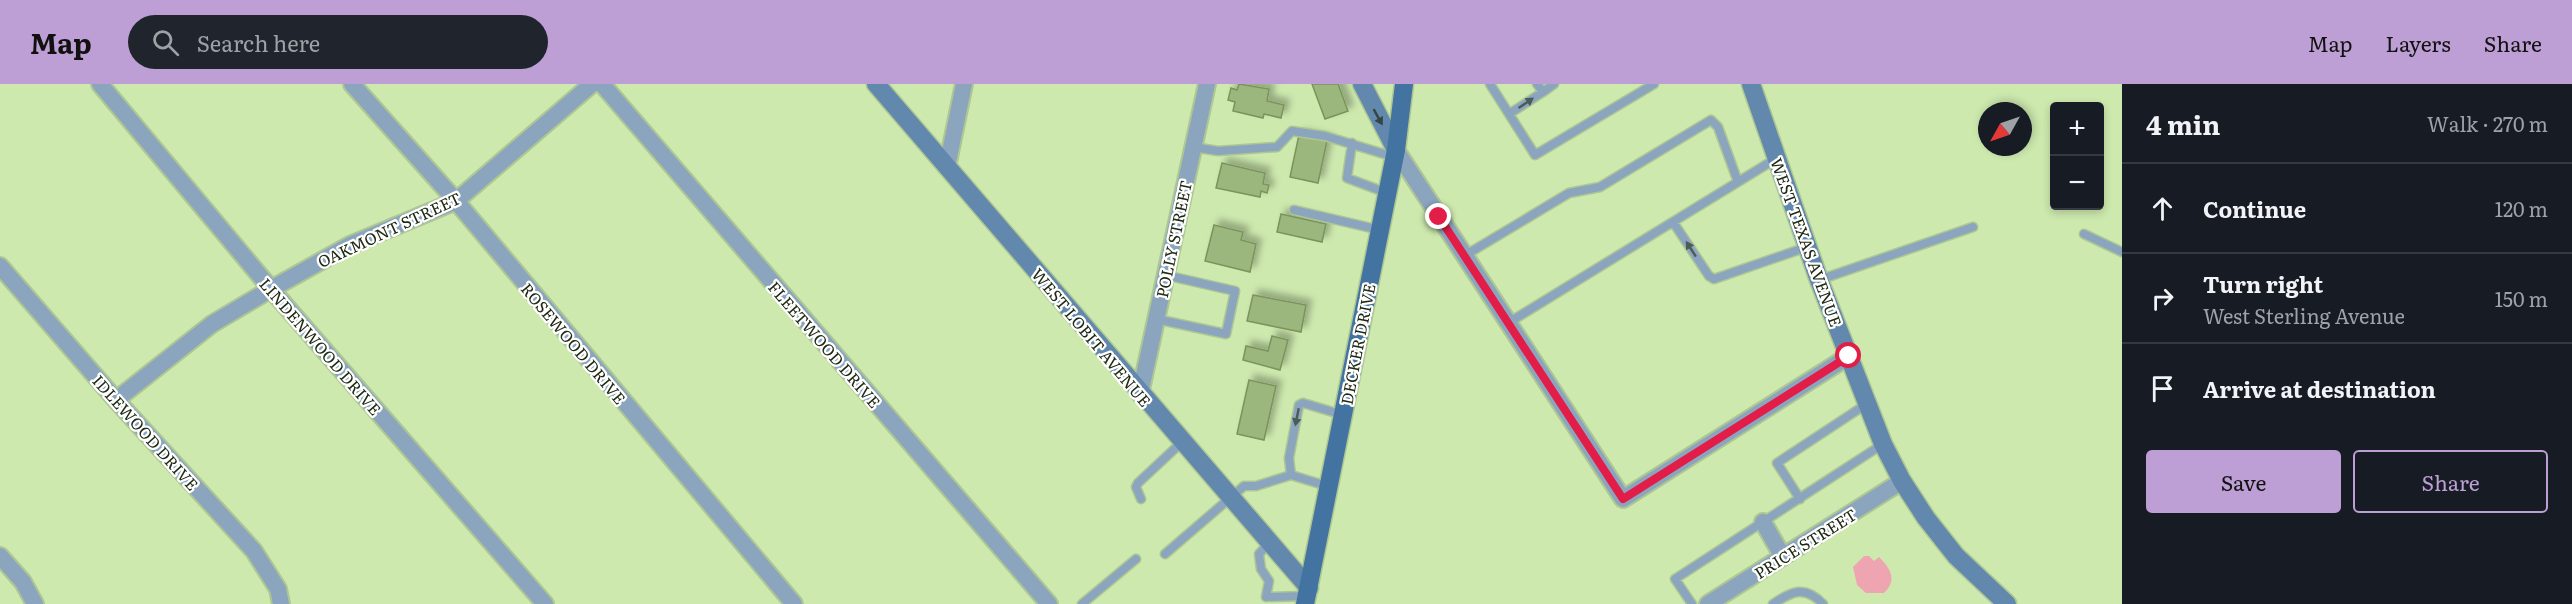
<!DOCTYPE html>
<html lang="en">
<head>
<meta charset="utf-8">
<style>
  :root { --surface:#171b24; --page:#20242c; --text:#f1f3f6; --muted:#9ea1a6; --line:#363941; --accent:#bd9fd5 }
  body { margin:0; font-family:Literata,serif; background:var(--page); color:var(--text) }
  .controls { position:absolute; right:18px; top:18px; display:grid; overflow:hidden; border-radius:6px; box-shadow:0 3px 9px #0003 }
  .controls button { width:54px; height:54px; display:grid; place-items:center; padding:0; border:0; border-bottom:2px solid var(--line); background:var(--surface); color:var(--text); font:30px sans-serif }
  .compass { position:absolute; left:1978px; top:18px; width:54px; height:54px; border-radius:50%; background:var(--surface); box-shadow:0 3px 9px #0003; rotate:230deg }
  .stop { position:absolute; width:18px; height:18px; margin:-14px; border:4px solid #e11d48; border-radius:50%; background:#fff }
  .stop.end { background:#e11d48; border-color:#fff; box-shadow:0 2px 6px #0008 }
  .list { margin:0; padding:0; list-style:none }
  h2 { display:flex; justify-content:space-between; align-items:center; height:78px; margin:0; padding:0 24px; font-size:26px }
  h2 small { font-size:20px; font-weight:400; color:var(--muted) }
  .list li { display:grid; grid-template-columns:39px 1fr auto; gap:18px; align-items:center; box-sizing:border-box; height:90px; padding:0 24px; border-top:2px solid var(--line) }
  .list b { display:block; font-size:22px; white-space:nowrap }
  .list p { margin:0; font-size:20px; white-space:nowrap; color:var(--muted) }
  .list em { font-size:20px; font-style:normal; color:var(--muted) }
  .actions { display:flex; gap:12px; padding:18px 24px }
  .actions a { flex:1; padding:14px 0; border:2px solid var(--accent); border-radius:6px; text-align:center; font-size:21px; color:var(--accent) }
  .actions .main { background:var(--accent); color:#111 }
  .icon { flex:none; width:33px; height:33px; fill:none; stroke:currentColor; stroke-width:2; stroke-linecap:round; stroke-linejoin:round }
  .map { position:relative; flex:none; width:2122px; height:520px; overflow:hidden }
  header { display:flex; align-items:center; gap:36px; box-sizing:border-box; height:84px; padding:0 30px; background:var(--accent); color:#111 }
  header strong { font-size:28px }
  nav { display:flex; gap:33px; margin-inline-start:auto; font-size:21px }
  .search { width:420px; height:54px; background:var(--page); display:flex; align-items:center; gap:15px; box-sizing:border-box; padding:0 21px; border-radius:33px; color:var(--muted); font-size:22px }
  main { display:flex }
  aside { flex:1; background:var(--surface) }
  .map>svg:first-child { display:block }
  .green { fill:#efa4b1 }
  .building { fill:#9cb77d; stroke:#7a945c; stroke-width:1.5; filter:url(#shadow) }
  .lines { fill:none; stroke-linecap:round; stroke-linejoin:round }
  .lane-casing { stroke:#aec792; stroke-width:11 }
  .street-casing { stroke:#aec792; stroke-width:20 }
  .secondary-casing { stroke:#aec792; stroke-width:21 }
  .primary-casing { stroke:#aec792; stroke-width:21 }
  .lane { stroke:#8ba5bf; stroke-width:8 }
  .street { stroke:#8ba5bf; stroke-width:16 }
  .secondary { stroke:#6288ae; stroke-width:18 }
  .primary { stroke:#4373a1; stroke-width:18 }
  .oneway { fill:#4b5b58 }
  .oneway2 { fill:#344642 }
  .route { stroke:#e11d48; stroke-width:8 }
  .labels { text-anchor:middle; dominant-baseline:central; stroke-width:4.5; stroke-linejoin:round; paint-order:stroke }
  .street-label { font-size:16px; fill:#202a13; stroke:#fff }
</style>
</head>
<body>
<header>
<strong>Map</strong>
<div class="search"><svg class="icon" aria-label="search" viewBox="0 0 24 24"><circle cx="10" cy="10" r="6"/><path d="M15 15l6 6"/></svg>Search here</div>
<nav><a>Map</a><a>Layers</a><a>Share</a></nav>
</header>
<main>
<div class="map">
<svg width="2122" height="520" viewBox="0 0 2122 520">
  <defs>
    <filter id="shadow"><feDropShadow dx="5.5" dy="-5.5" stdDeviation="3" flood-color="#0004"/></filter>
  </defs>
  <rect width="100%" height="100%" fill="#cde9ae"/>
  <path class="green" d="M1864 472H1869L1874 477 1879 473C1890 484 1898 496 1884 509H1866L1857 501 1853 483Z"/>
  <path class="building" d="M1239 0 1269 5 1267 17 1284 21 1281 34 1264 30 1263 34 1233 27 1235 18 1228 16 1231 4 1237 6Z
    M1312 0H1338L1348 27 1325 35Z
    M1299 51 1327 57 1318 99 1290 93Z
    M1222 79 1265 89 1263 100 1269 101 1267 109 1261 107 1260 113 1216 104Z
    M1281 130 1326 140 1322 158 1277 148Z
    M1214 141 1243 148 1241 156 1256 160 1250 188 1205 177Z
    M1253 211 1306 221 1301 248 1247 237Z
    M1272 252 1288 256 1280 286 1243 276 1246 262 1268 267Z
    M1249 296 1276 302 1264 356 1237 350Z"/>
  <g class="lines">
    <g class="lane-casing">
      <path id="lane" d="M1490 0 1535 71 1654 0
        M1537 0 1543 8 1554 0
        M1509 30 1543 8
        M1352 59 1347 94 1387 109
        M1193 63 1218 67 1277 63 1292 47 1325 52 1394 73
        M1294 126 1380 146
        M1673 138 1709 192 1714 195 1807 163
        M2084 150 2122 168
        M1464 172 1569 109 1600 103 1711 36 1718 43 1738 98
        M1819 196 1973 143
        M1156 235 1226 250 1235 207 1165 191
        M1508 239 1777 74
        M1291 391 1289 374 1299 321 1303 319 1343 331
        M1141 415 1136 403 1138 399 1182 358
        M1800 415 1777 379 1865 321
        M1269 459 1259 470 1261 485 1269 497 1266 513 1306 512
        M1165 470 1244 402H1256L1291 391 1330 403
        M1082 520 1136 475
        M1692 520 1675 495 1883 360
        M1773 520C1792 507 1805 501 1823 520"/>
    </g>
    <g class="street-casing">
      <path id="street" d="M100 0 271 205 545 520
        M352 0 456 117 794 520
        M602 0 1049 520
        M1396 66 1623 415 1849 272
        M947 83 964 0
        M0 182 116 316 254 467 278 505 281 520
        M1140 310 1207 0
        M116 316 212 240 271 205 350 161 456 117 592 0
        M1763 438 1783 473
        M0 472 23 498 35 520
        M1708 520 1902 397"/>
    </g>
    <g class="secondary-casing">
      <path id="secondary" d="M876 0 1309 504
        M1362 0 1396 66
        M1751 0 1819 196 1883 360 1902 397 1926 434 1956 472 2007 520"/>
    </g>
    <g class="primary-casing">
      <path id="primary" d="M1305 520 1396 66 1404 0"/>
    </g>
    <use href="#lane" class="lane"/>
    <use href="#street" class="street"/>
    <use href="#secondary" class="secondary"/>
    <use href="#primary" class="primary"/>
  </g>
  <defs><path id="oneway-solid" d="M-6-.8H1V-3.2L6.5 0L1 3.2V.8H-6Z" transform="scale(1.5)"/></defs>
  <g class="oneway">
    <use href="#oneway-solid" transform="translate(1526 19) rotate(-34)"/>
    <use href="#oneway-solid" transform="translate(1691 165) rotate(-123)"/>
    <use href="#oneway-solid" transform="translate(1297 333) rotate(101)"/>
  </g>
  <use class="oneway2" href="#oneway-solid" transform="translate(1378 33) rotate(61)"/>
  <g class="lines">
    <path class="route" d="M1439 133 1623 415 1849 272"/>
  </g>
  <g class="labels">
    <g class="street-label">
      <text transform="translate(389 145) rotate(-25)">OAKMONT STREET</text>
      <text transform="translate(1173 155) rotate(-78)">POLLY STREET</text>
      <text transform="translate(1807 158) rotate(70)">WEST TEXAS AVENUE</text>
      <text transform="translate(1092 253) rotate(50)">WEST LOBIT AVENUE</text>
      <text transform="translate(574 259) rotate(50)">ROSEWOOD DRIVE</text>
      <text transform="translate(825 260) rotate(49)">FLEETWOOD DRIVE</text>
      <text transform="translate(1357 260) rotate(-79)">DECKER DRIVE</text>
      <text transform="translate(321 262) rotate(49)">LINDENWOOD DRIVE</text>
      <text transform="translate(146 348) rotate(48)">IDLEWOOD DRIVE</text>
      <text transform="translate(1805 459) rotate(-32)">PRICE STREET</text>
    </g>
  </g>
</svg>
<div class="controls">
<button>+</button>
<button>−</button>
</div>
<svg class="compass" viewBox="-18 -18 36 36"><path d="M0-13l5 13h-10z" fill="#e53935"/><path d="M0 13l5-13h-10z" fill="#9ea1a6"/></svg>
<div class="stop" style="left:1849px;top:272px"></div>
<div class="stop end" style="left:1439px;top:133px"></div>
</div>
<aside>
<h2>4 min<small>Walk · 270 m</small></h2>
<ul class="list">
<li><svg class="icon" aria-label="ahead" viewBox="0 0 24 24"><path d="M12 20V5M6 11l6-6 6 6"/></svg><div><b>Continue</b></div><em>120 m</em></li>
<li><svg class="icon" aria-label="right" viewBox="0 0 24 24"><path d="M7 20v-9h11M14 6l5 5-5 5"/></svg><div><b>Turn right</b><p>West Sterling Avenue</p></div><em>150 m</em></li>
<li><svg class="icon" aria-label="arrive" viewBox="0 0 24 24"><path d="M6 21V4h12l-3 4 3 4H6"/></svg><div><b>Arrive at destination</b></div></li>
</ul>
<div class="actions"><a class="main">Save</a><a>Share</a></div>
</aside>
</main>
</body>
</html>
